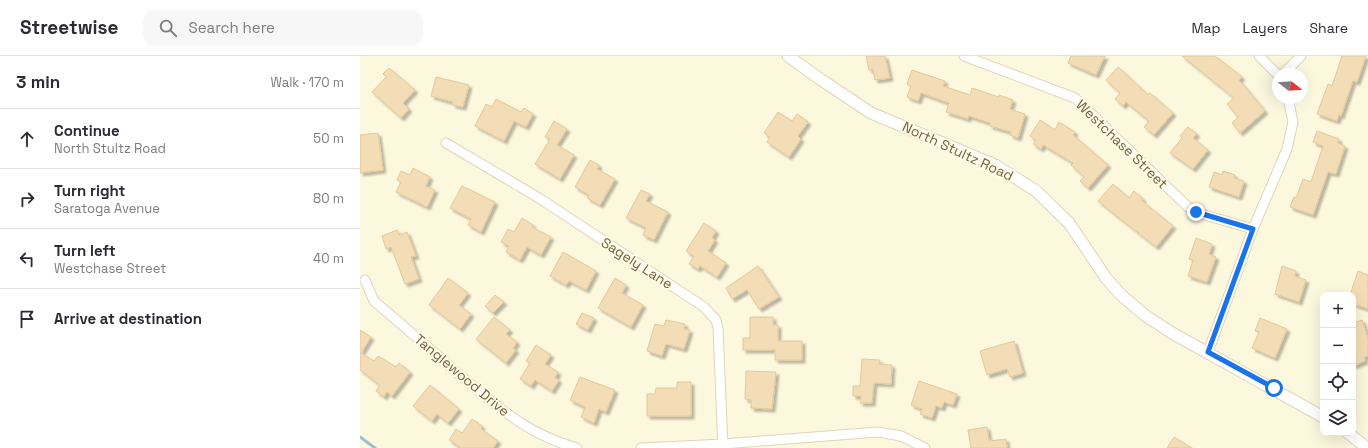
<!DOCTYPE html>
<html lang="en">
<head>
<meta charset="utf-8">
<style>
  :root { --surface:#fff; --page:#f7f7f7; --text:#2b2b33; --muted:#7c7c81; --line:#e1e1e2 }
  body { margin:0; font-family:"Space Grotesk",sans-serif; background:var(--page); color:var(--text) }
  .controls { position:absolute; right:12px; bottom:12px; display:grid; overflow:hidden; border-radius:8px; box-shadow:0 4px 16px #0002 }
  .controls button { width:36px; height:36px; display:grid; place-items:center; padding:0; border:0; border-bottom:1px solid var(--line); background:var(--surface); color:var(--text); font:20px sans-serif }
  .compass { position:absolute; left:912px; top:12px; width:36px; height:36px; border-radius:50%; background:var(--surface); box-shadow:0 4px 16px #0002; rotate:107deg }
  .stop { position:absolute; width:12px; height:12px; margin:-9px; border:3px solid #1a73e8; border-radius:50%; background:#fff }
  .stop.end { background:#1a73e8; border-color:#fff; box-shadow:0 1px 4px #0008 }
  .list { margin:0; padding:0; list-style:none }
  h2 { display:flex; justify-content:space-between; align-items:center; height:52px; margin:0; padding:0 16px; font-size:17px }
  h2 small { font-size:13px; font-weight:400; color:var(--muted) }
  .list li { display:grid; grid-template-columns:26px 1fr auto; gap:12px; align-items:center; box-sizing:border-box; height:60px; padding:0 16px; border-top:1px solid var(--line) }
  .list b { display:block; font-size:15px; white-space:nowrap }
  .list p { margin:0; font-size:13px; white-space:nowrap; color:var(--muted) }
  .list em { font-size:13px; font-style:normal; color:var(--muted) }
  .icon { flex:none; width:22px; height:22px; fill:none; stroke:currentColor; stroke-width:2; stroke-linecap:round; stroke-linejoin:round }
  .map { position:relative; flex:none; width:1008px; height:392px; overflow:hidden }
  header { display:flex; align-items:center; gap:24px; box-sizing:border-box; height:56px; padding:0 20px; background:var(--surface); border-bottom:1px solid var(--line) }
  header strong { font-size:19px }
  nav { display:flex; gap:22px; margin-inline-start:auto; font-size:14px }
  .search { width:280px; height:36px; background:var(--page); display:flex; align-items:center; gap:10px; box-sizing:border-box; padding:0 14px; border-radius:12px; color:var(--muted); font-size:15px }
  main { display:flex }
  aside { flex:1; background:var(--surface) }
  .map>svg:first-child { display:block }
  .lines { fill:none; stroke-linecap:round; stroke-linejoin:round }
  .stream { stroke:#99bed7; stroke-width:3 }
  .building { fill:#f2ddb6; stroke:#e5c896; filter:url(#shadow) }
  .minor-casing { stroke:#e0d5bb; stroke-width:11 }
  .tertiary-casing { stroke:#e0d5bb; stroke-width:13 }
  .minor { stroke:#fff; stroke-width:9 }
  .tertiary { stroke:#fff; stroke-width:11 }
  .route { stroke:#1a73e8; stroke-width:5 }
  .labels { text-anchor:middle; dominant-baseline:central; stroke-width:4; stroke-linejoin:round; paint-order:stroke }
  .street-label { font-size:14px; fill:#726146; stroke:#fffbe4 }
</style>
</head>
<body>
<header>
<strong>Streetwise</strong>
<div class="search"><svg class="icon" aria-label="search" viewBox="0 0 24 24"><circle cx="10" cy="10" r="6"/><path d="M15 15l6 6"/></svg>Search here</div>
<nav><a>Map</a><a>Layers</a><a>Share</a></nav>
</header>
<main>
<aside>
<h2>3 min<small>Walk · 170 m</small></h2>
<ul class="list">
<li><svg class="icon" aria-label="ahead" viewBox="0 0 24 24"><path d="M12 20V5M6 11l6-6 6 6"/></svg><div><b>Continue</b><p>North Stultz Road</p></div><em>50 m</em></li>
<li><svg class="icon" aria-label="right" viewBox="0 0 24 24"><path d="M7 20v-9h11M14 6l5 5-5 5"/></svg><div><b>Turn right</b><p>Saratoga Avenue</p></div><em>80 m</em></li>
<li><svg class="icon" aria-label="left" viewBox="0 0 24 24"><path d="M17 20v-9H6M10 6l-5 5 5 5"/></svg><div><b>Turn left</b><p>Westchase Street</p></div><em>40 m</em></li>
<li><svg class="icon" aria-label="arrive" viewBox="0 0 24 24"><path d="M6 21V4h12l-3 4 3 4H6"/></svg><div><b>Arrive at destination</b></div></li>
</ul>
</aside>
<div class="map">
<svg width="1008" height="392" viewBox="0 0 1008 392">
  <defs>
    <filter id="shadow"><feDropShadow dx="3" dy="3" stdDeviation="1" flood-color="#0004"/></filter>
  </defs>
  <rect width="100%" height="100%" fill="#fcf8de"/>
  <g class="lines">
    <path class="stream" d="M0 381 15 392"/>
  </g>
  <path class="building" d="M506 0H525L530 22 515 24 513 13 509 14Z
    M711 0H745L736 19 708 7Z
    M822 0H855L882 21 879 24 905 55 880 77 872 67 878 61 867 48 874 42Z
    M982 0H1006L997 26 993 25 981 60 979 59 977 65 957 58 968 28 972 30Z
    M758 11 788 39 790 37 813 57 794 79 784 71 789 65 766 46 763 50 755 43 760 37 746 24Z
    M29 12 55 34 43 47 49 53 41 62 12 36 26 21 23 18Z
    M552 14 585 25 583 30 610 39 612 32 639 41V39L653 44 650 53 665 58 658 82 650 79 651 76 630 70V67L609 60 608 63 586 56 589 47 561 37 558 45 547 41 551 30 547 28Z
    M76 21 109 29 103 51 93 49V46L71 40Z
    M136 43 161 56 164 52 173 58 166 71 154 65 144 85 115 70 126 48 132 51Z
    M418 56 432 65 437 58 448 66 438 80 441 83 429 101 407 86 410 81 404 77Z
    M680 64 695 74 699 66 715 76 713 79 748 109 728 132 720 125 724 121 711 109 713 107 683 89 681 93 673 88 676 84 670 80Z
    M194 65 207 73 197 89 214 99 200 123 175 108 190 83 185 81Z
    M828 71 837 78 833 82 848 94 833 113 810 97 822 82 820 80Z
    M957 75 979 83 978 87 985 90 976 118 968 116 953 159 930 151 934 141 936 142 943 123 951 126 963 90 953 86Z
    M18 77 23 114 0 117V79Z
    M230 104 239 109 237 113 255 123 240 149 227 142 229 139 215 131Z
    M53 112 70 121 66 130 75 134 67 151 36 136 41 126 37 124 41 115 50 119Z
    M863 115 875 119 874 122 884 125 879 141 849 131 854 116 862 119Z
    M753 128 769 142 774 135 783 143 782 145 813 170 796 191 738 145Z
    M102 130 135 146 121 176 108 169 111 163 90 152Z
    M281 134 290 138 286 145 308 156 294 184 283 179 286 172 266 162Z
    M162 162 173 169 172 171 191 181 181 199 167 191 160 204 146 196 149 190 141 186 148 173 154 176Z
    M344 167 356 175 352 182 355 184 348 195 366 207 357 221 340 210 338 213 329 208 334 200 326 195Z
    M37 174 39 179 47 176 56 200 51 201 59 223 45 228 31 191 26 193 22 180Z
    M836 182 852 188 849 198 856 201 847 226 828 220 833 204 829 203Z
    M203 196 236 215 226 234 209 225 206 229 190 220Z
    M398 210 419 241 399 253 387 234 372 243 366 232Z
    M922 210 936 215 935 220 946 224 939 246 915 238Z
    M998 215 1008 219V253L993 248V239H990Z
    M88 222 108 237 99 249 111 258 100 273 69 249Z
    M255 222 266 229 262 237 283 249 271 271 238 252Z
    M135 239 144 246 133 257 125 250Z
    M222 257 234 262 228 274 216 268Z
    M134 261 150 274 146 278 157 286 153 292 156 294 146 307 116 283Z
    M390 261H413V269H418V285H442V304H415V294H383V282H390Z
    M900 262 927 273 915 302 892 292 899 276 895 275Z
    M306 264 325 268 324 273 330 274 324 293 306 288 302 300 287 295 295 268 304 270Z
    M1002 264 1008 282V300L1004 301 1005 305 993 310V267Z
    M0 274 11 281 1 297 14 305 18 300 36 311 39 307 50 316 32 340 27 336 24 341 16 335 20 329 0 314Z
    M654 285 663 317 650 321 647 313 627 319 620 295Z
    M176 289 191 299 185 308 198 316 195 322 199 324 192 335 175 324 171 330 160 323 170 307 166 305Z
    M502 303 520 304 519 308 532 309 531 328 514 327 512 347H500L501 340H493V330H500Z
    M386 315 416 316 412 353 391 352V344L385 343Z
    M220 321 255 334 246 356 239 353 234 367 221 361 225 351 210 344Z
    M559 325 597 338 593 349 584 346 582 352 576 350 572 362 560 358 562 353 551 349Z
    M317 326H331V360H287V338H295L296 332H317Z
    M70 329 99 353 88 367 77 358 72 365 53 350Z
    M112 363 122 370 121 373 138 385 133 392H101L89 384 96 373 102 377Z
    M627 371 629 385 646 383 647 392H611L608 374Z
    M814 381 832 392H807Z"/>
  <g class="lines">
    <g class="minor-casing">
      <path id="minor" d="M604 0 715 42 828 151 845 159 893 173
        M899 0 918 19
        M923 18 941 0
        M86 87 179 142 344 251 356 264 358 272 363 392
        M5 224 14 245C41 268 68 291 95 315 135 348 165 378 217 392
        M848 296 893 173 927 93 933 66 928 42
        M281 392 363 388 518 376 541 380 565 392"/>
    </g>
    <g class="tertiary-casing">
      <path id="tertiary" d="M428 0 460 23 511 57 635 109 676 135 709 167 746 222 761 239 786 260 812 277 963 361
        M988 377 1007 392"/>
    </g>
    <use href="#minor" class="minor"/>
    <use href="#tertiary" class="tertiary"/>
  </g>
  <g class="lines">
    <path class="route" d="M836 156 893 173 848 296 914 332"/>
  </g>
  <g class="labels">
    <g class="street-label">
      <text transform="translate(762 88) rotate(44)">Westchase Street</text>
      <text transform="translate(598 95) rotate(25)">North Stultz Road</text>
      <text transform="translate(277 207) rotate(33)">Sagely Lane</text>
      <text transform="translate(102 319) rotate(40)">Tanglewood Drive</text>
    </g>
  </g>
</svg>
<div class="controls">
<button>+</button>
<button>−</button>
<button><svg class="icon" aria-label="locate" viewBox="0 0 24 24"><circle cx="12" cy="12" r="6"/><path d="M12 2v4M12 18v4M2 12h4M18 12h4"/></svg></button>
<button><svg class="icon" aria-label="layers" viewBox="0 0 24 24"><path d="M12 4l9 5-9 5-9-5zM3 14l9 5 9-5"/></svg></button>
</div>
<svg class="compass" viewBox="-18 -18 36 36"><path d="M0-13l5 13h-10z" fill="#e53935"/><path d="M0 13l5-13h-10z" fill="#7c7c81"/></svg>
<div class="stop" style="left:914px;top:332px"></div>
<div class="stop end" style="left:836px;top:156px"></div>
</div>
</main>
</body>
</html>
